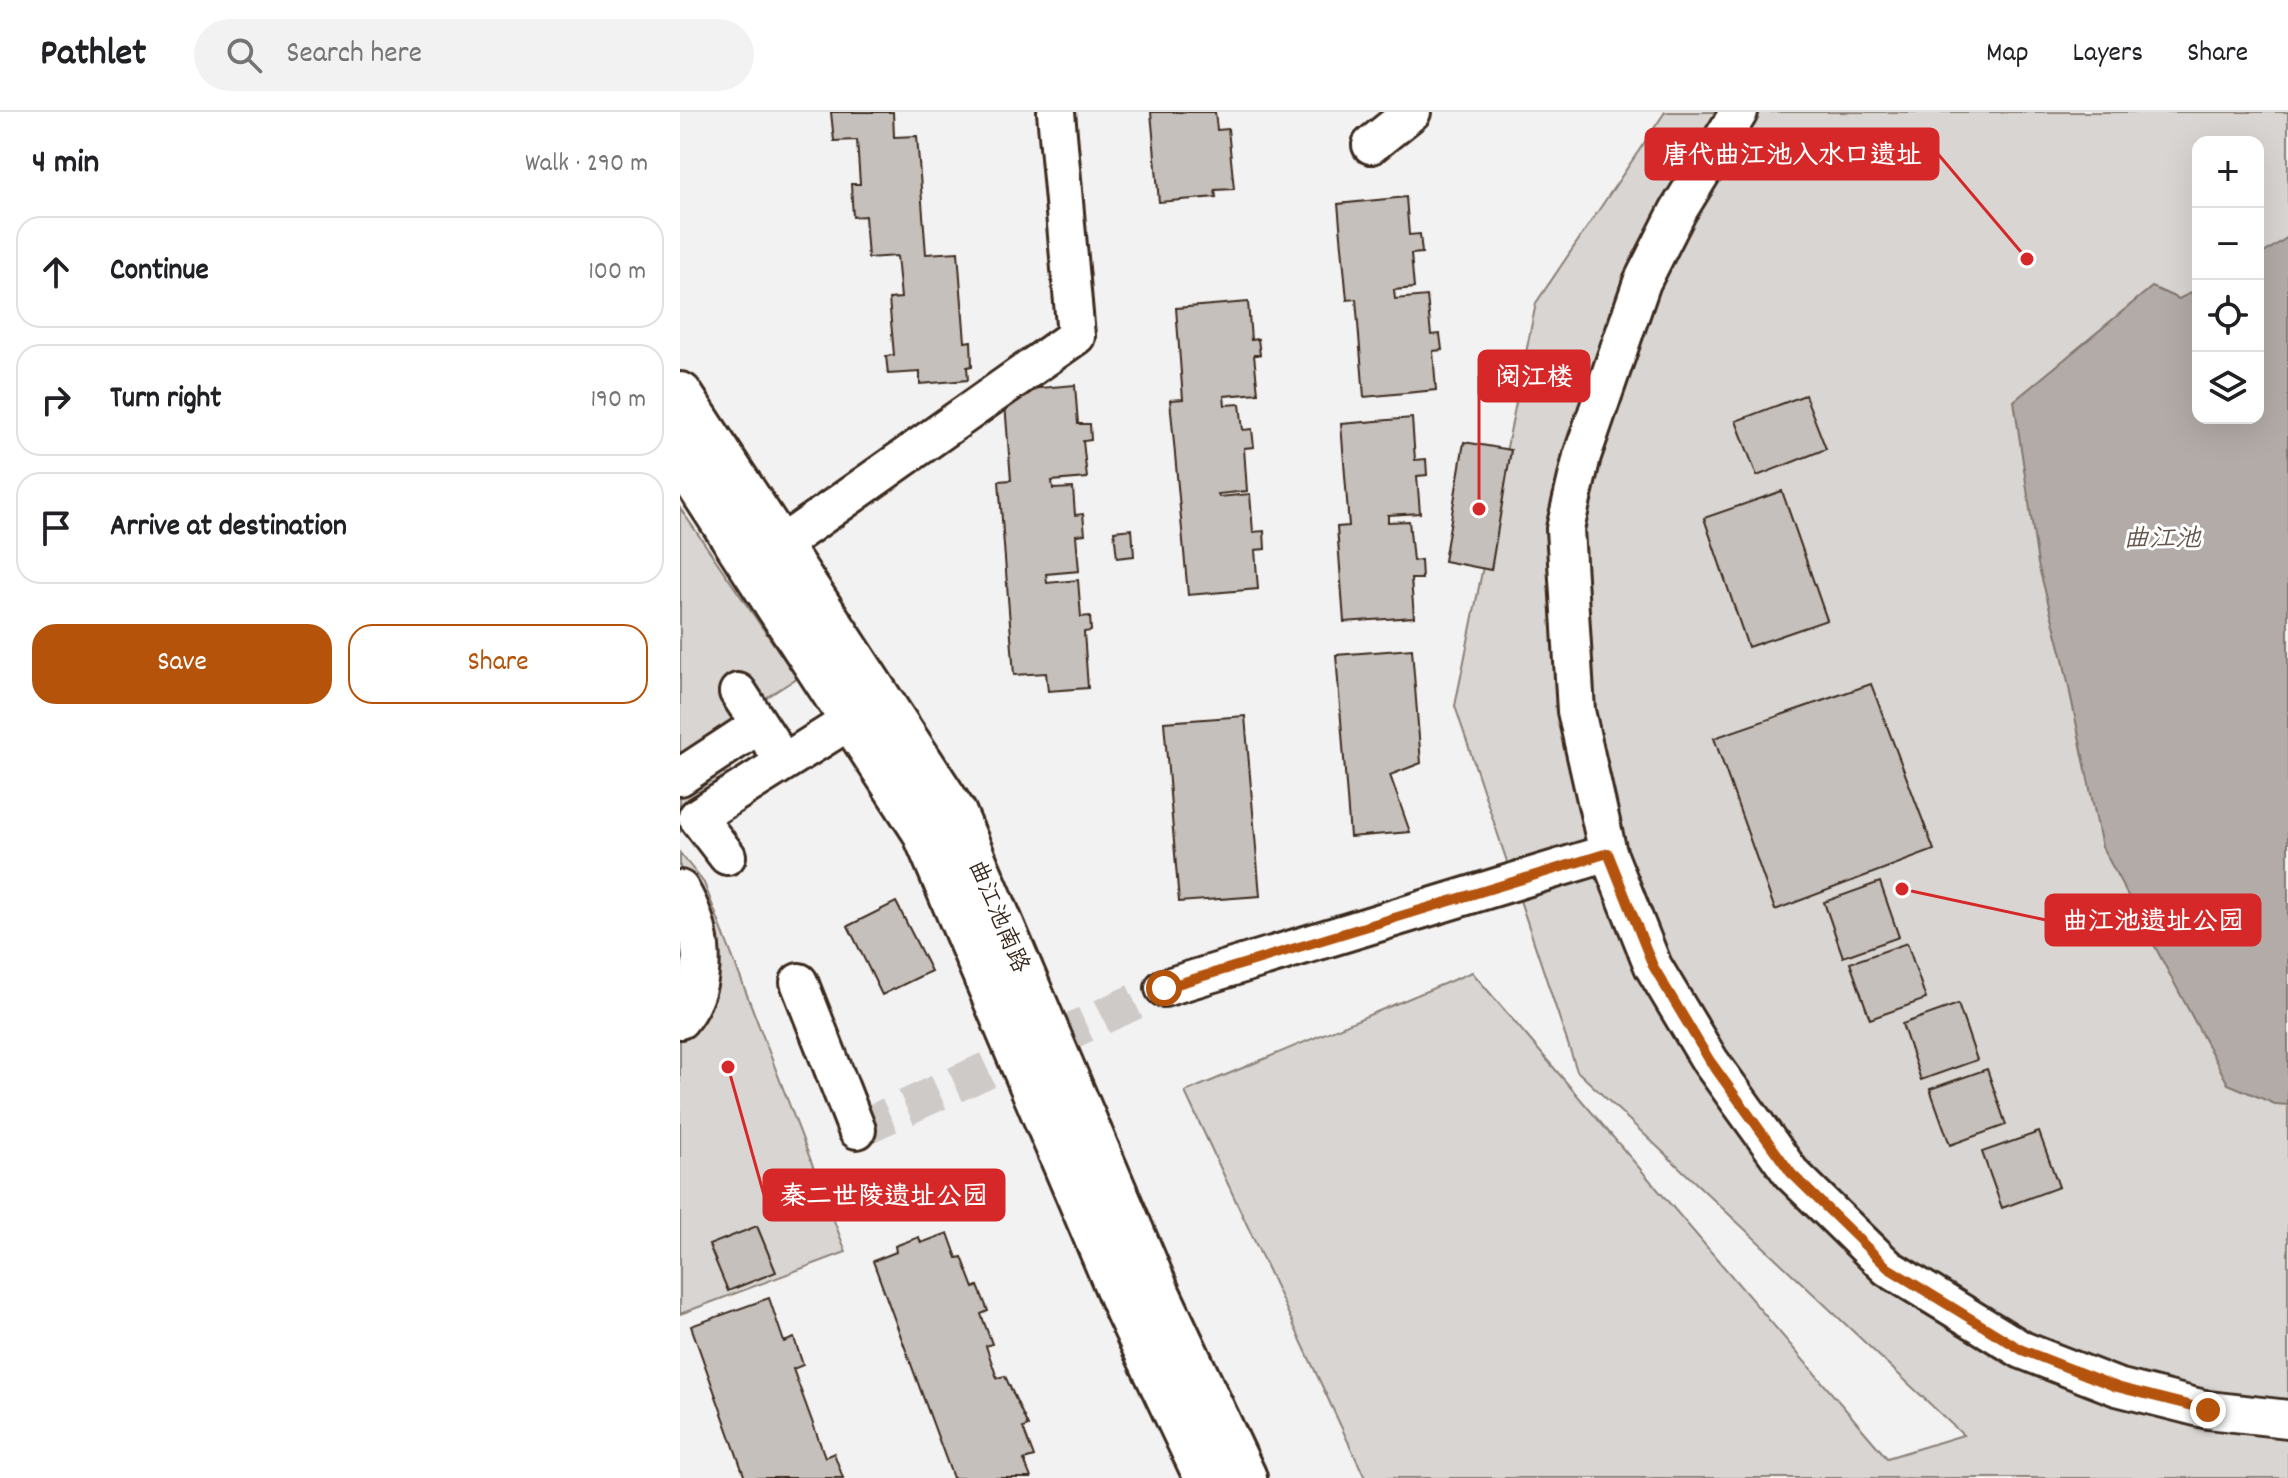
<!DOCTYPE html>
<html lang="en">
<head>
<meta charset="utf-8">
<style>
  :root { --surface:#fff; --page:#f2f2f2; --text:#202124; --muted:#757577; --line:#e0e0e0; --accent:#b45309 }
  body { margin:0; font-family:Dekko,"LXGW WenKai TC",sans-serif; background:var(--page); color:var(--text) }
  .controls { position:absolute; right:24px; top:24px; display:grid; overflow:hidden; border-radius:16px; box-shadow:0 8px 32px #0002 }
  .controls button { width:72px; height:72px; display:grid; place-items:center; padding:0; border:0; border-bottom:2px solid var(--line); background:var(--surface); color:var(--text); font:40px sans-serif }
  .stop { position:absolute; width:24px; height:24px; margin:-18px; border:6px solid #b45309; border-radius:50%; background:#fff }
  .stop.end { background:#b45309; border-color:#fff; box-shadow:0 2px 8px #0008 }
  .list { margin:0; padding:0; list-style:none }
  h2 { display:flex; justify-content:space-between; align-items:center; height:104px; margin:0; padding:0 32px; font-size:34px }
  h2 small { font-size:26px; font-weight:400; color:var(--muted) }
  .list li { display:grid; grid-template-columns:52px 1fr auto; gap:24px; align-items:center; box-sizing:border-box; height:112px; margin:0 16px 16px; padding:0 16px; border:2px solid var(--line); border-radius:24px }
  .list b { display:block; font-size:30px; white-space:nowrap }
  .list em { font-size:26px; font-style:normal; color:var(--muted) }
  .actions { display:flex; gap:16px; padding:24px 32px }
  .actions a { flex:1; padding:18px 0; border:2px solid var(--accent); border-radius:24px; text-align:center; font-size:28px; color:var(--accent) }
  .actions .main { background:var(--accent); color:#fff }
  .icon { flex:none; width:44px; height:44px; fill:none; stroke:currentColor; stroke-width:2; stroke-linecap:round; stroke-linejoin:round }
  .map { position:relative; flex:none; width:1608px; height:1366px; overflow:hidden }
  header { display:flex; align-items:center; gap:48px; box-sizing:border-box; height:112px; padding:0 40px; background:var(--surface); border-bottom:2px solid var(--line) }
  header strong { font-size:38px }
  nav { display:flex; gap:44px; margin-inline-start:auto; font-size:28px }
  .search { width:560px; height:72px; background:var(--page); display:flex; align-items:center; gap:20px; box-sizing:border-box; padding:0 28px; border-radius:44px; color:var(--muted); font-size:30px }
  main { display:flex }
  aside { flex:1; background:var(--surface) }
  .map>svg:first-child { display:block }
  .green { fill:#d8d5d2; stroke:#8a8078; stroke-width:2; fill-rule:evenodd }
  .water { fill:#b2aba7; stroke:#827770; stroke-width:2 }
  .building { fill:#c6c0bd; stroke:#3b2a1e; stroke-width:2 }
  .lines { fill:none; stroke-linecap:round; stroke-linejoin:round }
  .minor-tunnel { stroke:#cecac8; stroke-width:36; stroke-dasharray:36 18; stroke-linecap:butt }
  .minor-casing { stroke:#3b2a1e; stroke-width:42 }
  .major-casing { stroke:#3b2a1e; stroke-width:50 }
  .minor { stroke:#fff; stroke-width:36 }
  .major { stroke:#fff; stroke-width:44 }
  .route { stroke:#b45309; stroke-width:10 }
  .labels { text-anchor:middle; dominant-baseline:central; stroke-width:6; stroke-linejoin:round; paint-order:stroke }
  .street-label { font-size:24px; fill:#3b2a1e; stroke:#fff }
  .water-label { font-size:26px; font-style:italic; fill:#65574e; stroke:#fff }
  .leader { fill:none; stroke:#d62828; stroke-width:3 }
  .callout-dot { fill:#d62828; stroke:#fff; stroke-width:3 }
  .callout { fill:#d62828; stroke:#d62828; stroke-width:3 }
  .callout-label { font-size:26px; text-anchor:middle; font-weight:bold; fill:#fff }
</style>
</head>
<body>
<header>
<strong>Pathlet</strong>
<div class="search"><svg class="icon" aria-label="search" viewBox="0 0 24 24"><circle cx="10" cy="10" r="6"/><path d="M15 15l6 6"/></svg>Search here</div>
<nav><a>Map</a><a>Layers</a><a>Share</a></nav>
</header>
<main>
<aside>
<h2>4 min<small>Walk · 290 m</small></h2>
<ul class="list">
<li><svg class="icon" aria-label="ahead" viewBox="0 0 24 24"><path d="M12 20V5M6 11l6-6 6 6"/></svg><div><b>Continue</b></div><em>100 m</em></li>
<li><svg class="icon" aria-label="right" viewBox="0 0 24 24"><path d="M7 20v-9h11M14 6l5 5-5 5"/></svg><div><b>Turn right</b></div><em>190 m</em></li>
<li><svg class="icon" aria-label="arrive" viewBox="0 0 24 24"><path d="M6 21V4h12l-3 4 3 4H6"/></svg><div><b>Arrive at destination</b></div></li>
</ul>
<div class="actions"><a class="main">Save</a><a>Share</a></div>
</aside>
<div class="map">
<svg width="1608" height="1366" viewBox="0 0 1608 1366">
  <rect width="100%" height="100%" fill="#f3f2f2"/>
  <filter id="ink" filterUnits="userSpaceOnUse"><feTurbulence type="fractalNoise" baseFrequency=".0125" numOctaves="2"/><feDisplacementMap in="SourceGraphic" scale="16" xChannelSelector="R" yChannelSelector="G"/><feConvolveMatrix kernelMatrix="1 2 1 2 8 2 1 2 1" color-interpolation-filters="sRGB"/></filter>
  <g filter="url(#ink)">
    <path class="green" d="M985 0H1608V1366H685L505 980 792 860 1207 1346 1283 1323 897 959 775 594 856 191ZM1518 30H1578V306H1518Z
      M0 396 117 566 23 626 57 682 0 720Z
      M0 741 24 771 166 1140 0 1202Z"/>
    <path class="water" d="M1608 125V993L1595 992 1548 972 1422 735 1383 547 1358 452 1334 289 1472 175 1499 187 1518 177V306H1578V145Z"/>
    <path class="building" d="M151 0H213L214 25 237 24 246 142 278 140 285 230 291 229 292 254 287 255 288 268 240 272V260L208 262 206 244 214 243 209 187 221 186 217 144 188 146 185 104 173 105 171 72H180L177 28 154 29Z
      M471 0H535L537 18 548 17 554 77 535 78 536 85 479 90Z
      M726 85 729 123 740 122 742 141 731 142 734 176 714 178 715 187 747 184 751 223 760 222 762 238 753 239 756 278 684 285 676 187 667 188 658 92Z
      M568 190 571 228 578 227 580 243H574L578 281 544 284 545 293 560 292 563 318 572 317 574 335 564 336 567 379 538 382 539 385 570 382 573 420 584 419 585 437 575 438 578 477 508 483 490 288 503 287 496 196Z
      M395 273 398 312H410L411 328 403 329 407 366 372 369 373 377 393 376 395 403 403 402 405 422 396 423 399 459 366 462 367 471 398 468 401 505 410 504 411 519 404 520 408 576 368 579 366 561 334 563 319 369 331 368 324 279Z
      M1125 283 1146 337 1077 364 1056 309Z
      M732 306 735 348 746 347 747 363 737 364 740 401 708 403V410L729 409 733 449 741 448 742 467H731L734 505 664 510 657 415 669 414 661 312Z
      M784 330 831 338 811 458 764 449Z
      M1102 379 1147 508 1068 535 1024 406Z
      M452 417 454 444 437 446 434 419Z
      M732 537 741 651 710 663 730 720 670 725 656 543Z
      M1191 572 1254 738 1095 798 1034 626Z
      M565 604 580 784 499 790 484 610Z
      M1200 770 1219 825 1163 845 1144 790Z
      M216 790 251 859 202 883 168 814Z
      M1227 831 1246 887 1190 907 1170 851Z
      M1278 892 1297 948 1241 968 1222 912Z
      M1307 957 1326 1013 1270 1033 1250 977Z
      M1359 1020 1379 1075 1322 1096 1302 1040Z
      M77 1114 96 1160 48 1179 29 1133Z
      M268 1121 277 1146 282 1145 294 1176 298 1174 308 1199 301 1202 312 1232 306 1234 317 1266 325 1264 348 1314 343 1316 354 1345 344 1348 351 1366H273L193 1149 216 1140 215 1134 239 1125 241 1131Z
      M89 1186 104 1230 114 1226 123 1253 113 1257 145 1345 154 1341 163 1366H65L11 1214Z"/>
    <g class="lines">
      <path class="minor-tunnel" d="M177 1018 484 876"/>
      <g class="minor-casing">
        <path id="minor" d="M1059 0 998 99 962 170 902 344 885 417 896 599 928 741 973 854 1030 949 1111 1061 1208 1156 1342 1238 1437 1275 1528 1298 1608 1307
          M691 33 732 0
          M99 434 396 224 376 0
          M58 580 92 632
          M0 665 79 613
          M47 744 17 705 173 607
          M0 777C24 817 31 870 0 908
          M119 870 177 1018
          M484 876 928 741"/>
      </g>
      <g class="major-casing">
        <path id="major" d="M0 283 274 702 478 1183 564 1366
          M0 343 244 718 447 1197 527 1366"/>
      </g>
      <use href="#minor" class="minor"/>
      <use href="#major" class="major"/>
    </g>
  </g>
  <g class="lines" filter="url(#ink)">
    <path class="route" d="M484 876 928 741 973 854 1030 949 1111 1061 1208 1156 1342 1238 1437 1275 1528 1298"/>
  </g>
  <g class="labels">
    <g class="street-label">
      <text transform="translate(317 805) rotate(67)">曲江池南路</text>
    </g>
    <g class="water-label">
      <text x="1482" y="428">曲江池</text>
    </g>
  </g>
  <path class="leader" d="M1347 147L1258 42M799 397L799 264M1222 777L1366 808M48 955L84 1083"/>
  <g class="callout-dot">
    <circle cx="1347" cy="147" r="8"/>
    <circle cx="799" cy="397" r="8"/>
    <circle cx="1222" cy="777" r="8"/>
    <circle cx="48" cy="955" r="8"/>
  </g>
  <g class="callout">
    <rect x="966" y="17" width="292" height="50" rx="8"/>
    <rect x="799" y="239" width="110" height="50" rx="8"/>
    <rect x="1366" y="783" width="214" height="50" rx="8"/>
    <rect x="84" y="1058" width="240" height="50" rx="8"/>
  </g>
  <g class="callout-label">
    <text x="1112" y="51">唐代曲江池入水口遗址</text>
    <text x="854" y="273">阅江楼</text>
    <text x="1473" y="817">曲江池遗址公园</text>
    <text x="204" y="1092">秦二世陵遗址公园</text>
  </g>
</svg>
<div class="controls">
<button>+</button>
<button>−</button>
<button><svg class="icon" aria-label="locate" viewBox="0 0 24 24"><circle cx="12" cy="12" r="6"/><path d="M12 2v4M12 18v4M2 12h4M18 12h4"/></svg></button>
<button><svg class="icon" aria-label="layers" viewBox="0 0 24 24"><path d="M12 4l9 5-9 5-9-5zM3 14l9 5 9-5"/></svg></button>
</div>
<div class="stop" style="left:484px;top:876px"></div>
<div class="stop end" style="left:1528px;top:1298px"></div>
</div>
</main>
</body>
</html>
